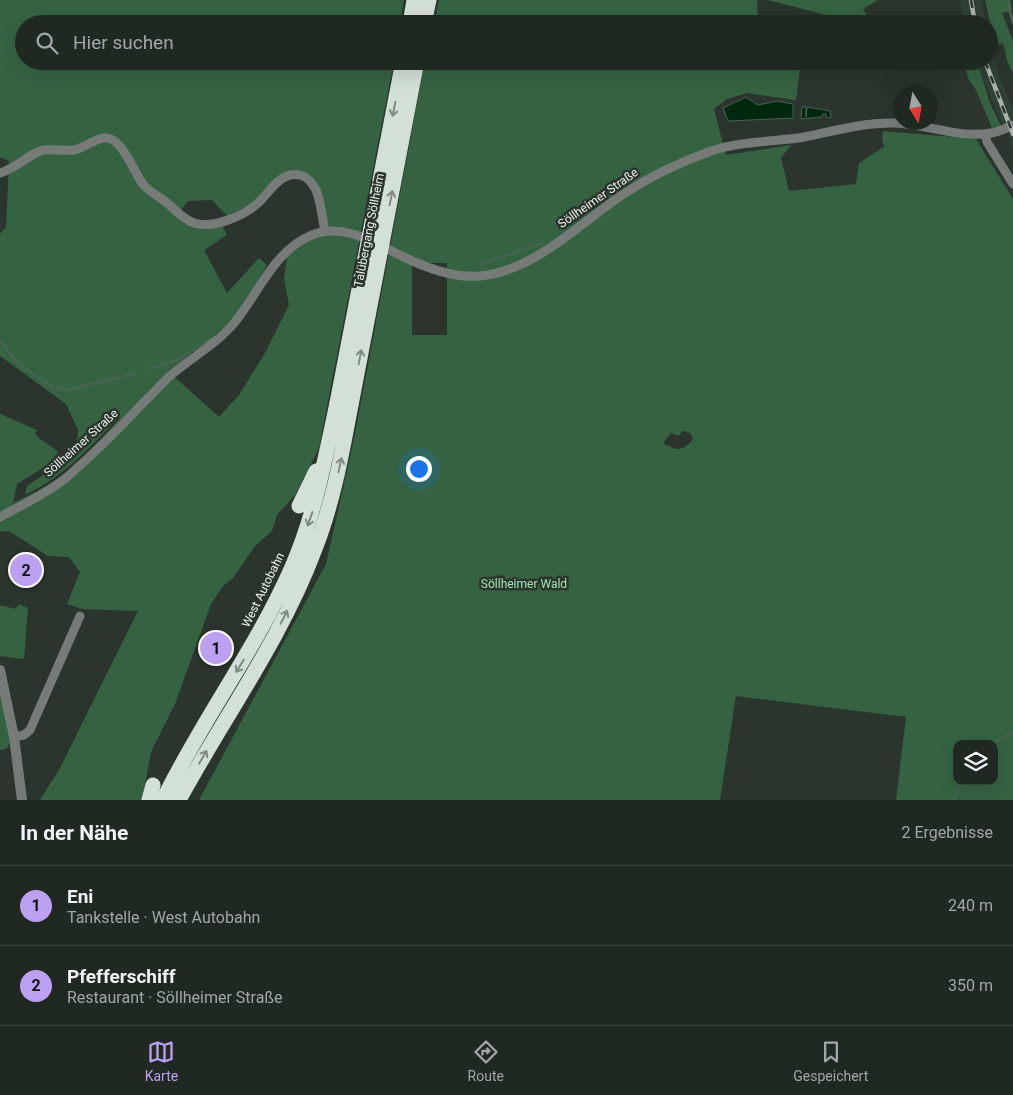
<!DOCTYPE html>
<html lang="de">
<head>
<meta charset="utf-8">
<style>
  :root { --surface:#202822; --page:#28302a; --text:#f1f3f6; --muted:#a2a6a5; --line:#3d4440; --accent:#bca0f2 }
  body { margin:0; font-family:Roboto,sans-serif; background:var(--page); color:var(--text) }
  .controls { position:absolute; right:15px; bottom:15px; display:grid; overflow:hidden; border-radius:10px; box-shadow:0 5px 20px #0002 }
  .controls button { width:45px; height:45px; display:grid; place-items:center; padding:0; border:0; border-bottom:1px solid var(--line); background:var(--surface); color:var(--text); font:25px sans-serif }
  .compass { position:absolute; left:893px; top:85px; width:45px; height:45px; border-radius:50%; background:var(--surface); box-shadow:0 5px 20px #0002; rotate:169deg }
  .you { position:absolute; left:418px; top:468px; width:18px; height:18px; margin:-12px; border:4px solid #fff; border-radius:50%; background:#1a73e8; box-shadow:0 0 0 8px #1a73e833 }
  .badge { display:grid; place-items:center; width:32px; height:32px; border-radius:50%; background:var(--accent); color:#111; font-size:16px; font-weight:700 }
  .pin { position:absolute; translate:-50% -50%; border:2px solid #fff; box-shadow:0 1px 5px #0006 }
  .list { margin:0; padding:0; list-style:none }
  h2 { display:flex; justify-content:space-between; align-items:center; height:65px; margin:0; padding:0 20px; font-size:21px }
  h2 small { font-size:16px; font-weight:400; color:var(--muted) }
  .list li { display:grid; grid-template-columns:32px 1fr auto; gap:15px; align-items:center; box-sizing:border-box; height:80px; padding:0 20px; border-top:1px solid var(--line) }
  .list b { display:block; font-size:19px; white-space:nowrap }
  .list p { margin:0; font-size:16px; white-space:nowrap; color:var(--muted) }
  .list em { font-size:16px; font-style:normal; color:var(--muted) }
  .icon { flex:none; width:28px; height:28px; fill:none; stroke:currentColor; stroke-width:2; stroke-linecap:round; stroke-linejoin:round }
  .map { position:relative; flex:none; width:1013px; height:800px; overflow:hidden }
  .search { position:absolute; background:var(--surface); box-shadow:0 5px 20px #0002; left:15px; right:15px; top:15px; height:55px; display:flex; align-items:center; gap:12px; box-sizing:border-box; padding:0 18px; border-radius:28px; color:var(--muted); font-size:19px }
  .sheet { height:225px; background:var(--surface) }
  nav { display:flex; justify-content:space-around; align-items:center; box-sizing:border-box; height:70px; border-top:1px solid var(--line); background:var(--surface); font-size:14px; color:var(--muted) }
  nav a { display:grid; justify-items:center; gap:2px }
  nav .on { color:var(--accent) }
  .map>svg:first-child { display:block }
  .built { fill:#304034 }
  .green { fill:#356342; fill-rule:evenodd }
  .water { fill:#01270f; stroke:#476451 }
  .lines { fill:none; stroke-linecap:round; stroke-linejoin:round }
  .stream { stroke:#476451; stroke-width:2.5 }
  .minor { stroke:#767b77; stroke-width:9 }
  .tertiary { stroke:#767b77; stroke-width:10 }
  .motorway { stroke:#d3e0d6; stroke-width:15 }
  .rail-casing { stroke:#aab1ab; stroke-width:4.5 }
  .rail { stroke:#2b352d; stroke-width:2.5; stroke-dasharray:8; stroke-linecap:butt }
  .motorway-bridge { stroke:#d3e0d6; stroke-width:15 }
  .oneway { stroke:#7f8a82 }
  .labels { text-anchor:middle; dominant-baseline:central; stroke-width:5; stroke-linejoin:round; paint-order:stroke }
  .street-label { font-size:12px; fill:#ebf1ec; stroke:#2b352d }
  .park-label { font-size:12px; fill:#9de7af; stroke:#2b352d }
</style>
</head>
<body>
<div class="map">
<svg width="1013" height="800" viewBox="0 0 1013 800">
  <rect width="100%" height="100%" fill="#2b352d"/>
  <path class="built" d="M960 0H981L986 24H967L962 13Z
    M989 38 999 76 1013 110V148L993 103 977 61H989Z"/>
  <path class="green" d="M0 0H404L400 24H24V61H394L319 448 295 495 277 515 272 531 255 546 233 578 223 586 211 604 175 704 151 752 142 800H40L60 768 138 611 82 609 67 604 80 572 69 557 48 556 9 531 0 532V414L37 430 35 434C42 442 51 445 58 452L57 457 43 468 17 484 13 503C30 495 46 487 61 476 84 460 102 438 120 418L119 417C91 447 63 477 25 495L27 486 61 463 71 453 77 443 78 430 66 404 0 356V234L6 227 9 161 0 157ZM294 171 320 192 327 235C311 238 299 248 287 257L284 279 289 305 265 353 239 395 219 417 168 371 226 326 237 315 267 265 259 258 227 293 204 250 227 235 222 225 184 220 181 210 188 201 212 200 227 216 256 202Z
    M439 0H757L758 24H434Z
    M768 0H878L863 9 870 21 866 24H861Z
    M985 0H1010L1012 11 1002 13 1013 41V73L1007 61 1003 43 995 45Z
    M425 61H801L796 100 747 93 727 99 714 109 726 155 791 145 781 158 789 191 856 184 859 163 884 147 882 139 883 131 976 139 1013 199V800H896L906 717 736 696 720 800H199L326 564 354 439ZM412 263H447V335H412ZM683 431C689 432 691 433 693 439 683 452 676 451 663 443L671 433 678 436ZM957 744H994V781H957Z
    M964 61H977L990 103 1001 126 992 128 977 92 968 78Z
    M19 604 28 608 24 659 0 656V605L15 609Z
    M0 687 10 739 9 745 6 749 0 750Z"/>
  <path class="water" d="M746 97 758 105 777 101 793 104V118L728 121 723 108Z
    M802 107H806V117L807 107 830 111 831 118 826 117V114H823L821 117 801 119Z"/>
  <g class="lines">
    <path class="stream" d="M1009 0 1010 12 1013 23
      M481 264 543 243
      M0 340 17 363 53 387 66 390 119 378 136 372
      M152 368 178 360 215 336
      M991 744 1013 732
      M953 800 962 781"/>
    <path class="minor" d="M985 134 987 142 1013 184
      M0 173C14 169 26 157 40 151 50 148 64 151 74 150 84 148 93 140 103 138 122 135 133 172 143 184 150 193 159 196 167 203 175 210 184 220 194 223 213 229 244 216 258 203 270 192 280 171 300 175 308 177 312 183 316 190 321 202 322 218 325 231
      M0 517C22 505 46 494 66 478 92 455 118 430 142 404 152 395 161 384 171 375 192 357 218 343 235 322 259 292 274 251 312 235 348 220 384 250 417 263 436 271 459 278 480 276 534 271 579 224 622 195 649 177 680 162 711 151 740 141 774 142 804 137 833 131 862 123 892 123 925 123 958 139 991 133 999 132 1006 128 1013 125
      M14 737 24 735 30 730 80 616"/>
    <path class="tertiary" d="M0 670 14 737 22 800"/>
    <path class="motorway" d="M410 24 414 0
      M424 24 429 0
      M299 506 316 471
      M149 800 153 785
      M163 800C202 720 256 649 292 567 315 514 325 459 337 403
      M179 800C224 717 282 638 315 549 333 503 342 454 351 405"/>
    <g class="rail-casing">
      <path id="rail" d="M971 0 975 24
        M985 61 1013 134"/>
    </g>
    <use href="#rail" class="rail"/>
    <path class="motorway-bridge" d="M337 403 403 61
      M351 405 417 61"/>
  </g>
  <defs><path id="oneway-shaft" d="M-6 0H5M1.5-3L5.5 0L1.5 3" fill="none" stroke-width="1.6" stroke-linecap="round" stroke-linejoin="round" transform="scale(1.25)"/></defs>
  <g class="oneway">
    <use href="#oneway-shaft" transform="translate(394 109) rotate(101)"/>
    <use href="#oneway-shaft" transform="translate(391 198) rotate(-79)"/>
    <use href="#oneway-shaft" transform="translate(360 357) rotate(-79)"/>
    <use href="#oneway-shaft" transform="translate(340 465) rotate(-78)"/>
    <use href="#oneway-shaft" transform="translate(310 519) rotate(109)"/>
    <use href="#oneway-shaft" transform="translate(284 617) rotate(-63)"/>
    <use href="#oneway-shaft" transform="translate(240 666) rotate(121)"/>
    <use href="#oneway-shaft" transform="translate(203 757) rotate(-60)"/>
  </g>
  <g class="labels">
    <g class="street-label">
      <text transform="translate(598 198) rotate(-35)">Söllheimer Straße</text>
      <text transform="translate(369 230) rotate(-79)">Talübergang Söllheim</text>
      <text transform="translate(81 443) rotate(-42)">Söllheimer Straße</text>
      <text transform="translate(263 590) rotate(-64)">West Autobahn</text>
    </g>
    <g class="park-label">
      <text x="524" y="584">Söllheimer Wald</text>
    </g>
  </g>
</svg>
<div class="controls">
<button><svg class="icon" aria-label="layers" viewBox="0 0 24 24"><path d="M12 4l9 5-9 5-9-5zM3 14l9 5 9-5"/></svg></button>
</div>
<svg class="compass" viewBox="-18 -18 36 36"><path d="M0-13l5 13h-10z" fill="#e53935"/><path d="M0 13l5-13h-10z" fill="#a2a6a5"/></svg>
<div class="you"></div>
<div class="pin badge" style="left:216px;top:648px">1</div>
<div class="pin badge" style="left:26px;top:570px">2</div>
<div class="search"><svg class="icon" aria-label="search" viewBox="0 0 24 24"><circle cx="10" cy="10" r="6"/><path d="M15 15l6 6"/></svg>Hier suchen</div>
</div>
<section class="sheet">
<h2>In der Nähe<small>2 Ergebnisse</small></h2>
<ul class="list">
<li><span class="badge">1</span><div><b>Eni</b><p>Tankstelle · West Autobahn</p></div><em>240 m</em></li>
<li><span class="badge">2</span><div><b>Pfefferschiff</b><p>Restaurant · Söllheimer Straße</p></div><em>350 m</em></li>
</ul>
</section>
<nav>
<a class="on"><svg class="icon" aria-label="map" viewBox="0 0 24 24"><path d="M3 6l6-2 6 2 6-2v14l-6 2-6-2-6 2zM9 4v14M15 6v14"/></svg>Karte</a>
<a><svg class="icon" aria-label="directions" viewBox="0 0 24 24"><path d="M12 3l9 9-9 9-9-9zM9 14v-3h6M13 9l2 2-2 2"/></svg>Route</a>
<a><svg class="icon" aria-label="saved" viewBox="0 0 24 24"><path d="M7 4h10v16l-5-4-5 4z"/></svg>Gespeichert</a>
</nav>
</body>
</html>
